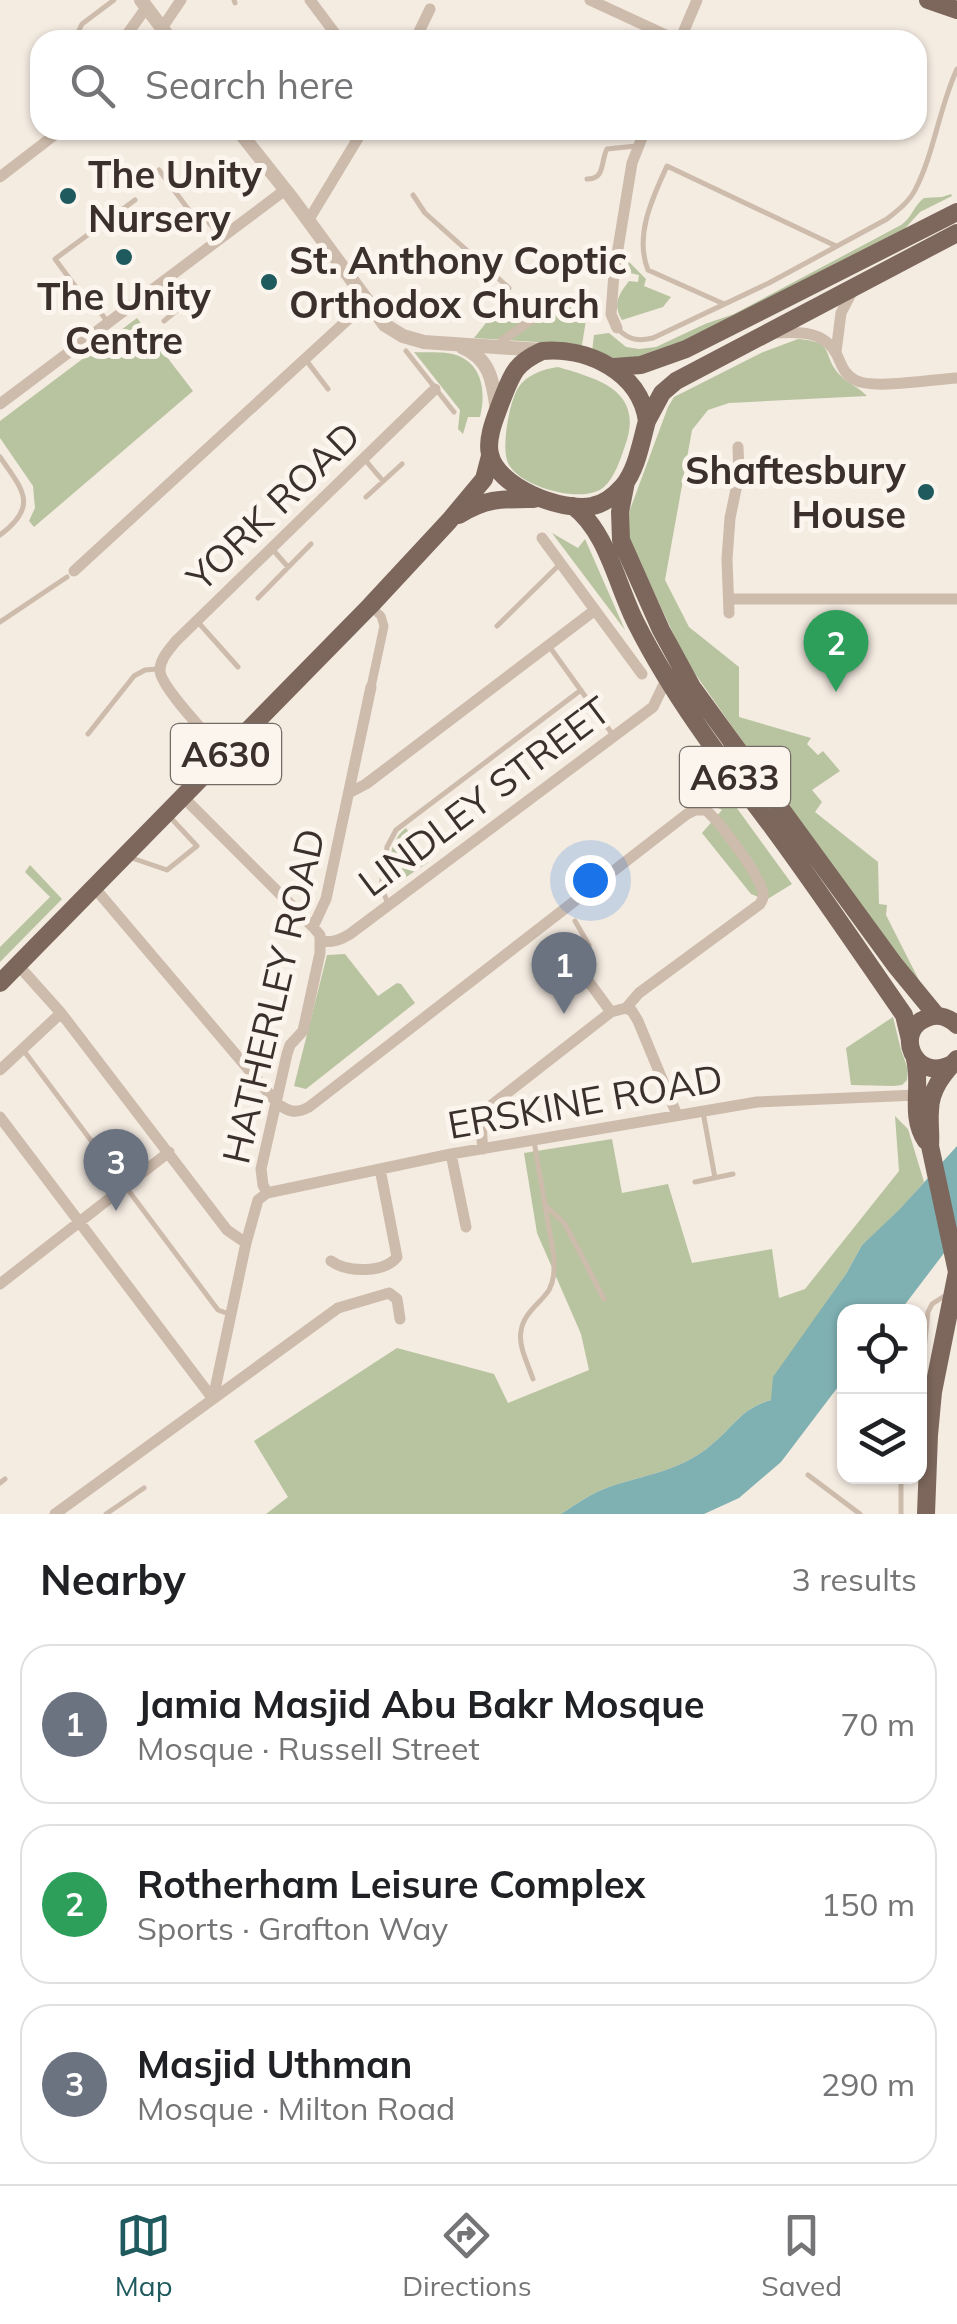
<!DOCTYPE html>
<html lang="en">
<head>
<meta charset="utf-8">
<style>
  :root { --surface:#fff; --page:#f2f2f2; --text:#202124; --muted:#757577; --line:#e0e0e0; --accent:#1f5a5e }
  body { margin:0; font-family:Mulish,sans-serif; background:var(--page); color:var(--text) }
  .controls { position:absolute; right:30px; bottom:30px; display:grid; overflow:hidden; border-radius:20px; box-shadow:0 2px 8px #0004 }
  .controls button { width:90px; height:90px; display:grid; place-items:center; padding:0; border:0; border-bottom:2px solid var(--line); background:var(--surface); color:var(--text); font:50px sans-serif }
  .you { position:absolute; left:590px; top:880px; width:35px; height:35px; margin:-25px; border:8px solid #fff; border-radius:50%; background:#1a73e8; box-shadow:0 0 0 15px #1a73e833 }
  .badge { display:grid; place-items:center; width:65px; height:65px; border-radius:50%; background:var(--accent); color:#fff; font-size:32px; font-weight:700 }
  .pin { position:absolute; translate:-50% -82px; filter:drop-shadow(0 2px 5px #0008) }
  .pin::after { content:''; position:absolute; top:52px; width:35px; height:30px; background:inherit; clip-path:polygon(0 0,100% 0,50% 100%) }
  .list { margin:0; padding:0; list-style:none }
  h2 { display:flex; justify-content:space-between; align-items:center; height:130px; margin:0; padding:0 40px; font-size:42px }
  h2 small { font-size:32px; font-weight:400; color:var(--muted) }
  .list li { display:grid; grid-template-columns:65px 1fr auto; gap:30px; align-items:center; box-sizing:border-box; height:160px; margin:0 20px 20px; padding:0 20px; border:2px solid var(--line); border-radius:30px }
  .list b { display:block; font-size:38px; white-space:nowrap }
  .list p { margin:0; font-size:32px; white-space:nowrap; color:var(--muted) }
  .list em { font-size:32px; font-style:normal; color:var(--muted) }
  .icon { flex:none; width:55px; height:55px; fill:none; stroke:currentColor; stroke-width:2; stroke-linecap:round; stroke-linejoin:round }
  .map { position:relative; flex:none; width:957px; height:1514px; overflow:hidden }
  .search { position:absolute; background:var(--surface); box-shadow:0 2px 8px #0004; left:30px; right:30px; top:30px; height:110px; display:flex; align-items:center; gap:25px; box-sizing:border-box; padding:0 35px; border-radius:30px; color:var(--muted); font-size:38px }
  .sheet { height:670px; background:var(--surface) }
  nav { display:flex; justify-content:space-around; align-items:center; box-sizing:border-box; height:140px; border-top:2px solid var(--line); background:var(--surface); font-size:28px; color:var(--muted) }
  nav a { display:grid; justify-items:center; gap:5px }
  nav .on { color:var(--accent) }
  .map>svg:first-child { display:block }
  .green { fill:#b8c4a0 }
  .water { fill:#7fb0b2 }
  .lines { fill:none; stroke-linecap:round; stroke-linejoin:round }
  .service { stroke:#cdbbac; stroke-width:5 }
  .pedestrian { stroke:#cdbbac; stroke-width:9 }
  .minor { stroke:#cdbbac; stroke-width:11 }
  .tertiary { stroke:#cdbbac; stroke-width:14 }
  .primary { stroke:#7d675c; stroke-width:18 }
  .poi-dot { fill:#1f5a5e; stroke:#fbf5ee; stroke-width:4 }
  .labels { text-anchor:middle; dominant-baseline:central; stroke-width:10; stroke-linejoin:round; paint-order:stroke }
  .shield { fill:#fbf5ee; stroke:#756b66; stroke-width:2.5 }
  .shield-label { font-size:35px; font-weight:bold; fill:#3b302b }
  .poi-label { font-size:38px; font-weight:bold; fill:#3b302b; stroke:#fbf5ee; text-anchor:start }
  .street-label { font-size:38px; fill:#3b302b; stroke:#fbf5ee }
</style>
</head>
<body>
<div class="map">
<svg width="957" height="1514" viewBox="0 0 957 1514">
  <rect width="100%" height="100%" fill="#f4ebe1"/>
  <path class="green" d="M951 194 952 196 920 212 898 236 652 356 617 360 592 352 594 335 609 333 626 347 639 349 656 347 705 324 734 314 901 225C912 218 914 205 924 198L942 197Z
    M627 257 629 262 646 279 644 286 671 297 663 307 622 320C612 304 619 294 629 281L638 282 639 275 630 273Z
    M582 297 587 314 582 345 474 338 497 309H544Z
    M137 318 193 391 34 527 29 521 35 508 33 486 0 438V421Z
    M798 339C837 342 821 355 840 375 848 384 859 387 867 396L729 403 708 410 692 430 665 580 689 627 739 667V717L811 738 807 744 818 755 823 751 840 771 812 790 822 802 815 812 878 862 879 904 887 905 886 915 924 990 789 807 686 661 626 532 628 515 668 407 674 397 761 353Z
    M414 352C426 353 444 351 456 355 483 364 486 393 480 417H468L463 434 458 429 460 410Z
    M558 367C599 379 645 391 625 446 620 460 615 477 604 487 584 505 519 487 508 463 501 448 509 403 518 388 526 375 543 369 558 367Z
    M552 533 578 548 585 539 625 630Z
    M717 785 731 800 792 884 766 900 751 894 702 833 722 810 699 798Z
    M406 828 429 862 397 883 390 884C387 865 390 840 406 828Z
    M30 865 62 899 0 962V947L50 897 25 872Z
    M345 954 378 996 397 983 401 984 415 1003 306 1089 294 1086 327 955Z
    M893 1017 901 1050 908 1069 907 1080 902 1085 894 1086 851 1085 846 1048Z
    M895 1116 908 1129 924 1182 899 1211 862 1245 846 1274 817 1316 771 1400C740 1409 734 1427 710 1446 680 1471 644 1475 609 1487 592 1493 576 1504 561 1514H266L288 1497 254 1441 397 1348 494 1374 508 1403 589 1370 581 1334 537 1233 524 1153 612 1139 622 1193 668 1184 692 1263 772 1249 779 1298 805 1289 899 1171Z"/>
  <path class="water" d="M957 1146V1236L900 1311 844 1312V1379L781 1462 739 1498 704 1514H561C576 1504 592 1493 609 1487 644 1475 680 1471 710 1446 733 1428 740 1409 771 1400L773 1377 846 1274 862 1245 899 1210Z"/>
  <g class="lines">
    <path class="service" d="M234 0 235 3
      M74 40 82 24 114 0
      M159 170 191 213 206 219 219 235
      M587 179C606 179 600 162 607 149L636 146
      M413 195 425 213 509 288
      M724 304 648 270C634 235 653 197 667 166L836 246
      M106 320 96 306 84 298 55 259 135 200
      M164 321 181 307 183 302 167 277
      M619 330C630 341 640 341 653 338L769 283 887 219C897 211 909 202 915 190 934 154 939 108 957 69
      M406 351 454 412
      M306 360 328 389
      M0 457C23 490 39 506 0 535
      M366 461 383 481
      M366 497 402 464
      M274 551 288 567
      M258 598 311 544
      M197 621 238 667
      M0 622 67 577
      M497 626 559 565
      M549 646 613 735
      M88 734 134 676 145 670 157 669
      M129 857 167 870 197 846 169 816
      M388 904 381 886 387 847 396 830 581 690
      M575 921 589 945 588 952 578 961
      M24 1051 218 1310 232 1315
      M703 1112 715 1178
      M695 1182 733 1174
      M545 1205 565 1224 604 1299
      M533 1379C528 1364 518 1346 521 1331 524 1312 540 1304 549 1290 555 1279 554 1269 554 1257L534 1141
      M920 1387 928 1312 932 1304 946 1295
      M808 1475 860 1514
      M0 1483 5 1479
      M106 1514 144 1488
      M901 1514V1476"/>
    <path class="pedestrian" d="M503 340 540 314
      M370 606 381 616 384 626 371 687"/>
    <path class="minor" d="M310 0 340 40
      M590 0 668 36
      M162 28 181 0
      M123 40 146 8
      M415 40 430 9
      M680 40 697 0
      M0 177 61 130
      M308 221 363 130
      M617 328 611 314 614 273 632 163 645 130
      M775 333C799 332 824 330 837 355 842 366 844 374 855 380 873 390 934 379 957 378
      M836 352 841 313 853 290
      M0 404 285 190
      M542 538 642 674
      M74 571 367 302
      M729 599H957
      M729 613 727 559 730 518 739 475 738 447
      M225 755C212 740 159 686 160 670 160 659 169 650 176 641L435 389
      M349 793 366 784 595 610
      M183 797 313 927
      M93 886 277 1103C288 1112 296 1114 309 1107L687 814 695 810H706C719 822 765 880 763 897 763 899 761 902 760 904L639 993 626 1008 611 1012 489 1107C480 1121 481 1133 483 1149
      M320 941C332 943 340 940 350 934L653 707 667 678
      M570 956 611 1012
      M18 965 61 1013 227 1230 246 1243
      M626 1008 632 1011 638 1021 677 1115
      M0 1070 61 1013
      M0 1117 213 1399
      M451 1154 466 1227
      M267 1193 451 1154 757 1102 917 1095
      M331 1261C348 1273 384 1273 397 1257L380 1169
      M0 1284 169 1152
      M213 1399 246 1243 258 1200 267 1193 263 1185 261 1169 287 1054 290 1045 303 1031 320 953V935L313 927 326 899 371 687
      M55 1514 338 1308 389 1293 397 1299 400 1319"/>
    <path class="tertiary" d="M141 0 171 40
      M238 130 291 197 385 325 403 336 424 342 541 350
      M462 347C491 359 493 383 497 411"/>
    <path class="primary" d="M928 0 957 10
      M542 351C588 347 640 372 647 421 641 442 637 469 623 486 615 495 604 504 592 506 561 512 497 487 490 454 486 438 496 416 501 402 512 374 514 364 542 351Z
      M614 367 641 365 686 349 957 212
      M647 421 662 393 676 381 957 233
      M626 482 620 512 621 540 661 630 692 687 895 965 936 1015
      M573 506C608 532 617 587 637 625 674 698 724 763 773 828 818 889 861 953 904 1015L910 1040
      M459 515C486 498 502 499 534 499
      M0 983 370 606 449 521 484 479 490 456
      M915 1059C922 1086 909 1116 926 1141
      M952 1064C914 1084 893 1030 927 1018 939 1013 948 1017 957 1025
      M926 1514 929 1435 933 1392 957 1272 930 1146C931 1134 929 1123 930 1111 930 1090 943 1074 957 1059"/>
  </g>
  <g class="poi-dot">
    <circle cx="68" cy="196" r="10"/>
    <circle cx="124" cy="257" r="10"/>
    <circle cx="269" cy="282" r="10"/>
    <circle cx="926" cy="492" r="10"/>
  </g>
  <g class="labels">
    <g class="shield">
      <rect x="171" y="724" width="110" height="60" rx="8"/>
      <rect x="680" y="747" width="110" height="60" rx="8"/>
    </g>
    <g class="shield-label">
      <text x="226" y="754">A630</text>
      <text x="735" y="777">A633</text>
    </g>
    <g class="poi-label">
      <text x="88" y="174">The Unity<tspan x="88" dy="44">Nursery</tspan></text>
      <text x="289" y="260">St. Anthony Coptic<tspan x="289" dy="44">Orthodox Church</tspan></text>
      <text x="124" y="296" text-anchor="middle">The Unity<tspan x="124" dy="44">Centre</tspan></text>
      <text x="906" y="470" text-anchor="end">Shaftesbury<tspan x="906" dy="44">House</tspan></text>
    </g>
    <g class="street-label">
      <text transform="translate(273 506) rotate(-44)">YORK ROAD</text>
      <text transform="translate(484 796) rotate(-37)">LINDLEY STREET</text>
      <text transform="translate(273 996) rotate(-77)">HATHERLEY ROAD</text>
      <text transform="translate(585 1101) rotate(-10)">ERSKINE ROAD</text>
    </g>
  </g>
</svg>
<div class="controls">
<button><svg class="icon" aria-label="locate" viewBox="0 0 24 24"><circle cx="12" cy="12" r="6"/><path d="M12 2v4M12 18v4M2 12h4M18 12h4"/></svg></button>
<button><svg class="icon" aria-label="layers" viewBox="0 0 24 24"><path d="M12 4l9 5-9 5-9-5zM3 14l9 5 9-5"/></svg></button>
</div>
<div class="you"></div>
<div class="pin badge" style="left:564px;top:1014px;background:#6b7280">1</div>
<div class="pin badge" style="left:836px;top:692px;background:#2e9e5b">2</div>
<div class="pin badge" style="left:116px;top:1211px;background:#6b7280">3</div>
<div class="search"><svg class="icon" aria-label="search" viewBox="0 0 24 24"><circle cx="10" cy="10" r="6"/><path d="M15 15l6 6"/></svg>Search here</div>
</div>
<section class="sheet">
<h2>Nearby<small>3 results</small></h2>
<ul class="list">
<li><span class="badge" style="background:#6b7280">1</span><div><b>Jamia Masjid Abu Bakr Mosque</b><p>Mosque · Russell Street</p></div><em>70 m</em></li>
<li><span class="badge" style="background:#2e9e5b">2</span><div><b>Rotherham Leisure Complex</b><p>Sports · Grafton Way</p></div><em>150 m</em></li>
<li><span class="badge" style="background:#6b7280">3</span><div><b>Masjid Uthman</b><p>Mosque · Milton Road</p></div><em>290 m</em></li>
</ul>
</section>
<nav>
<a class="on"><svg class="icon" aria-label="map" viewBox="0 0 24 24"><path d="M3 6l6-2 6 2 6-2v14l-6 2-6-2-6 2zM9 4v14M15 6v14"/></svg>Map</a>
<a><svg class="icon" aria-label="directions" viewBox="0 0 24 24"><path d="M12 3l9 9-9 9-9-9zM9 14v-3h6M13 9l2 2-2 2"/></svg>Directions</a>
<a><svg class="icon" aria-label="saved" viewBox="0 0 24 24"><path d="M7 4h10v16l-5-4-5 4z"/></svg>Saved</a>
</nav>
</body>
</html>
